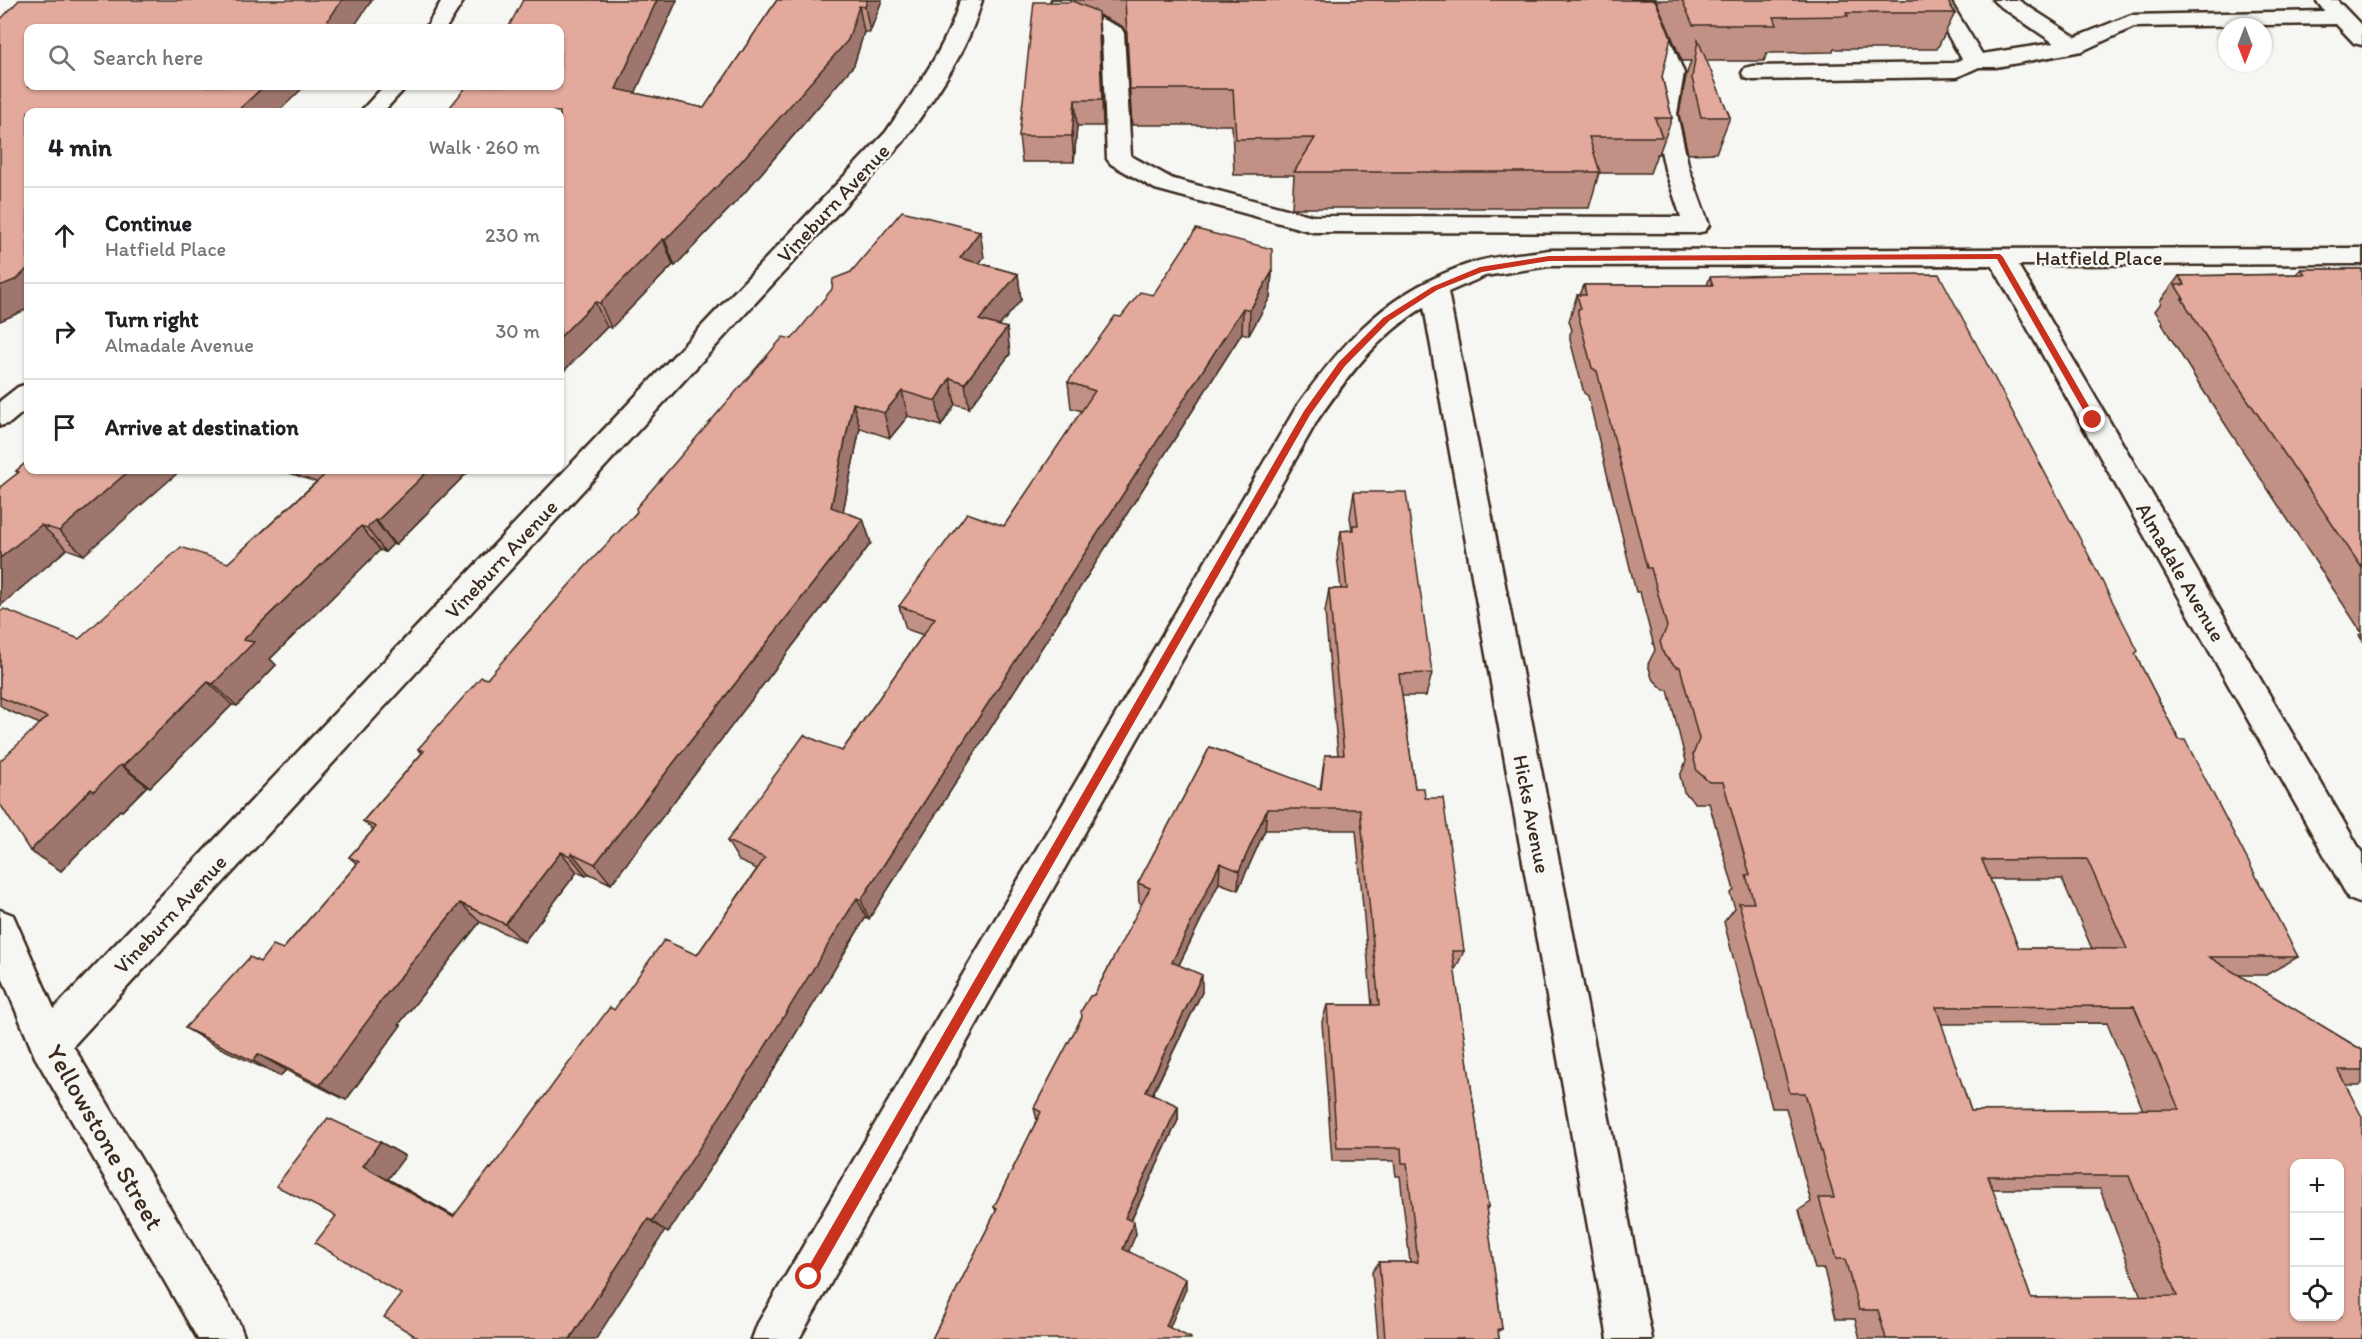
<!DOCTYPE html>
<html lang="en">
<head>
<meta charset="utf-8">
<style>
  :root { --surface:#fff; --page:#f2f2f2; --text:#202124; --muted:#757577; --line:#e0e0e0 }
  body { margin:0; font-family:Itim,sans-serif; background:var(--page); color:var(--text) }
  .controls { position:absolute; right:18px; bottom:18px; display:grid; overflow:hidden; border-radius:12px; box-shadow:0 2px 4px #0004 }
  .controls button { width:54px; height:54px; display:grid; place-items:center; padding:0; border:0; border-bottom:2px solid var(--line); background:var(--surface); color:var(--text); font:30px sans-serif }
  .compass { position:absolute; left:2218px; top:18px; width:54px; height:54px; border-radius:50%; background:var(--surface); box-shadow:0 2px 4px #0004; rotate:180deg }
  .stop { position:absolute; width:18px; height:18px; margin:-14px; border:4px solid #c8321e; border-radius:50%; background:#fff }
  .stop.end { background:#c8321e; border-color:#fff; box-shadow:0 2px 6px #0008 }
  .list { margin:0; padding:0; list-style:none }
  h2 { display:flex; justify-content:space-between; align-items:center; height:78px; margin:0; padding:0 24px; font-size:26px }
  h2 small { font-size:20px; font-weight:400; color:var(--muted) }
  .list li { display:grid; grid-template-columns:39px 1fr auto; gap:18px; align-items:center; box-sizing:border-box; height:96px; padding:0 24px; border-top:2px solid var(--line) }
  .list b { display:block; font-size:22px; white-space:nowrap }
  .list p { margin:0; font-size:20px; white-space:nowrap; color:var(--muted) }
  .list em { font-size:20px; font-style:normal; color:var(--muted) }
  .icon { flex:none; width:33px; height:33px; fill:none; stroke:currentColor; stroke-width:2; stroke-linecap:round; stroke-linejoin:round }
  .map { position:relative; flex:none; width:2362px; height:1339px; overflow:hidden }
  .search { position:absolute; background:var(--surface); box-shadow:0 2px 4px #0004; left:24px; top:24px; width:540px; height:66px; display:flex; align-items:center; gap:15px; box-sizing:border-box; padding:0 21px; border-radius:12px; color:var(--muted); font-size:22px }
  .panel { position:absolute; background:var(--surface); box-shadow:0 2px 4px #0004; left:24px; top:108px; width:540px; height:366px; border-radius:12px }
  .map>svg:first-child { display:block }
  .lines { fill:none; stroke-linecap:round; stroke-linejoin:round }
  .minor-casing { stroke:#3b2a1e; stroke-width:5 }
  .minor { fill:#f6f6f2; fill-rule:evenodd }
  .wall { fill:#c29186; stroke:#3b2a1e; stroke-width:1.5; fill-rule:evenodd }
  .shaded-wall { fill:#9e766d; stroke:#3b2a1e; stroke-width:1.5 }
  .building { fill:#e2a99c; stroke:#3b2a1e; stroke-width:1.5; fill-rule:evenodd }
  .route { fill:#c8321e }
  .labels { text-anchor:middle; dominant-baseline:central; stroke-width:5; stroke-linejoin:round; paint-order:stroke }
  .street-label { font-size:21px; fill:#3b2a1e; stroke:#f6f6f2 }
  .near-street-label { font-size:26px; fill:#3b2a1e; stroke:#f6f6f2 }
</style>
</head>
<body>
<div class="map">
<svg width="2362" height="1339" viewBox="0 0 2362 1339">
  <rect width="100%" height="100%" fill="#f6f6f2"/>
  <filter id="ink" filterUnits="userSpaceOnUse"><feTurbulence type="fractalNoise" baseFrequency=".0167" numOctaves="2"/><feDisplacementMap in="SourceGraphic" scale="12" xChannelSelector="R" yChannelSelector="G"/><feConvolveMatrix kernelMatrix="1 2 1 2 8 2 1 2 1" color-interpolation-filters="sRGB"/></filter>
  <g filter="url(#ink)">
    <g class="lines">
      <g class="minor-casing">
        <path id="minor" d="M442 0H464L446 28H426Z
          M960 0H982C968 52 934 98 903 142L73 1046 239 1323 245 1339H198L35 1057 0 972V910L13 915 54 1009 886 132C914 90 946 50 960 0Z
          M1052 0H1074V6L1121 28 1124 33 1131 156 1173 179 1313 216 1681 217 1665 169 1653 114 1662 73 1632 0H1654L1684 73 1677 114 1689 169 1709 225 1705 231 1696 233 1313 232 1155 189 1111 164 1107 159 1102 36 1055 14 1052 9Z
          M1927 0H1949L1982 54 2054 43 1997 4 1993 0H2018L2076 37 2131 15 2324 11 2316 0H2337L2362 26V45L2354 43 2336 24 2134 27 2082 51 1996 67H1979L1957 77 1753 80 1745 78 1742 73 1745 68 1753 66 1953 63 1962 59Z
          M384 86H407L383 112H360Z
          M2362 248V264L2018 265 2362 853V904L2349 899 1992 265 1549 266 1485 276 1448 292 1652 1339H1608L1424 307C1376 338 1351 372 1318 419L799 1339H752L758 1323 1297 406C1346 338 1389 290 1472 263 1496 255 1524 254 1549 250Z
          M28 384V408L10 423 0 426V401L18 387Z"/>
      </g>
      <use href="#minor" class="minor"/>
    </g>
    <path class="wall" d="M523 0H677L635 93 704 108 777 0H882L870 32H864L854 65 746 191 675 266 673 265 611 328 607 327 560 375V86Z
      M1075 0H1655L1662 77 1672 118 1659 154H1657L1650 173H1599L1589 208H1292L1294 175H1234L1232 125H1132L1126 32 1122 26 1099 15 1103 126H1077L1074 162H1022L1019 136 1070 2H1075Z
      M1656 0H1947L1955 13 1937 49H1834L1833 52 1767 53 1764 61H1706L1730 117 1716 153 1688 154 1679 114 1686 76 1691 61H1682Z
      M984 257 979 263 1018 274 1021 300 999 326 1007 328 1010 354 969 408 955 404 941 426 908 416 890 438 860 428 843 511 863 519 871 543 611 884 588 873 586 876 577 872 524 942 480 922 399 1024 401 1025 346 1100 286 1070 280 1076 214 1045 185 1028 260 962 283 949 357 864 349 857 373 830 363 821 422 753 418 749 487 679 792 339Z
      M2301 269H2362V640L2359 635 2362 633 2199 384 2162 324 2163 323 2155 311 2161 303 2160 301 2179 276 2296 274Z
      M1272 272 1270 297 1249 335 1242 333 869 919 866 917 773 1071 668 1233 665 1231 401 1294 336 1216 380 1142 405 1156 388 1179 454 1216 491 1169 614 1010 697 955 757 869 739 861 727 841 842 751 923 635 906 629 899 606 1004 526 1082 411 1071 408 1068 382 1121 317 1153 295Z
      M1710 277 2135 654 2179 740 2298 957 2266 975H2238L2362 1050V1084L2359 1085H2346L2362 1339H1860L1855 1319H1836L1824 1269H1815L1799 1210 1811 1202 1786 1108H1772L1724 922 1735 908 1730 894 1734 890 1709 803H1695L1684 792 1680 776 1686 761 1668 690H1664L1652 678 1648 664 1655 650 1640 592H1636L1588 396 1584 393 1570 340V334L1572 330 1569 321 1577 295H1580L1584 285H1707ZM1990 879H2062L2092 949 2019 948ZM2107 1023 2143 1110 1971 1111 1941 1024ZM1992 1189H2100L2141 1297 2031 1298Z
      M28 461 84 555 67 549 0 606V487L18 473 16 471Z
      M281 470H470L395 545 393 544 385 552 380 550 270 659 276 665 237 706 232 705 150 787 147 786 122 811 120 810 61 871 40 724 7 710 0 705V612L79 639 228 563 316 482Z
      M1354 492 1432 673 1426 696H1402L1415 788 1425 798 1464 951 1456 968H1454L1488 1207 1486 1210 1502 1329 1498 1331 1499 1339H1378L1372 1272 1379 1262H1410L1400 1176H1396L1394 1161H1332L1322 1022 1327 1005H1372L1356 830H1265L1238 890 1219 883 1179 965 1202 992 1153 1094 1178 1106V1120L1131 1221 1136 1234 1128 1251 1186 1289 932 1339 996 1211 994 1207 1037 1120 1034 1108 1142 904 1139 902 1138 883 1210 747 1320 789 1325 755H1338L1325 612 1329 589H1341L1337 555 1341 531 1352 530 1350 517Z"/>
    <path class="shaded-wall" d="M342 0H372L353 28H321Z
      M657 0H677L626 114 616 89Z
      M867 0H882L870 32 865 7Z
      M859 6 864 32 854 65 746 191 675 266 665 240Z
      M264 86H305L278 112H236Z
      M1075 100 1077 126 1074 162 1072 136Z
      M980 231 984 257 964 284 960 258Z
      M663 239 673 265 611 328 600 303Z
      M28 268V309L0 321V286Z
      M1272 272 1270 297 1249 335 1250 310Z
      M1018 274 1021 300 983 345 979 320Z
      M595 302 607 327 560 375V337Z
      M1243 308 1242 333 869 919 861 900Z
      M1007 328 1010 354 969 408 965 383Z
      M950 378 955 404 941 426 936 401Z
      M902 391 908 416 890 438 884 413Z
      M853 403 860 428 839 531 831 507Z
      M130 470H181L84 555 59 531Z
      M429 470H470L395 545 377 521Z
      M863 519 871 543 611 884 595 864Z
      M375 520 393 544 385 552 367 528Z
      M41 525 67 549 0 606V558Z
      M361 526 380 550 270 659 276 665 237 706 213 684 243 640Z
      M208 682 232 705 150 787 123 766Z
      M120 765 147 786 122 811 120 810 61 871 30 851 91 789Z
      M1267 809 1265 830 1238 890 1239 871Z
      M561 852 577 872 524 942 505 924Z
      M572 853 588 873 586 876 570 856Z
      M1220 863 1219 883 1172 979V962Z
      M857 898 866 917 773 1071 668 1233 652 1221Z
      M460 903 480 922 399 1024 401 1025 346 1100 320 1085 376 1007Z
      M1202 975V992L1147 1105 1146 1091Z
      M258 1054 286 1070 280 1076 253 1061Z
      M1178 1106V1120L1127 1229 1125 1218Z
      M380 1142 405 1156 388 1179 476 1229 453 1217 363 1166Z
      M648 1219 665 1231 596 1339H570Z
      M1134 1222 1136 1234 1125 1260 1123 1249Z
      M1186 1279V1289L1167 1334 1166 1326Z"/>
    <path class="building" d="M19 0H342L325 25 321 28H28V86H264L236 112H28V268L17 279 0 286V20Z
      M523 0H657L616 89 704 108 777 0H867L865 7 859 6 848 40 738 165 665 240 663 239 600 303 595 302 560 337V112H446L467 86H560V28H508Z
      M1070 0 1098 12 1102 100H1075L1072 136H1019L1034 2H1070Z
      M1125 0H1655L1671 37 1662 77 1672 118H1655L1662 137H1589L1600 172H1294L1315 138 1236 139 1233 89H1130Z
      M1682 0H1947L1955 13H1846L1848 16 1774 17 1777 25H1693Z
      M1698 40 1730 117H1701L1692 78Z
      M902 211 980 231 960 258 1018 274 979 320 1007 328 965 383 950 378 936 401 902 391 884 413 853 403 831 507 863 519 595 864 572 853 570 856 561 852 505 924 460 903 376 1007 377 1008 320 1085 258 1054 253 1061 185 1028 250 957 260 962 273 945 283 949 359 862 349 857 376 827 363 821 424 751 418 749 481 677 487 679 585 567 637 512 636 508 783 337 792 339 832 289 833 279 851 272Z
      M1196 229 1272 249V272L1250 310 1243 308 861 900 857 898 760 1055 652 1221 648 1219 570 1339H420L384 1317 401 1294 315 1243 336 1216 276 1186 328 1118 380 1142 363 1166 453 1217 490 1168 491 1169 610 1007 614 1010 664 940 697 955 765 858 727 841 804 735 842 751 935 618 899 606 967 513 1004 526 1095 391 1068 382 1115 316 1121 317 1140 292 1153 295Z
      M2301 269H2362V568L2220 359 2182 299H2184L2175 285H2185L2179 276 2305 274Z
      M1939 274 2085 548 2138 651 2135 654 2179 740H2185L2298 957H2209L2362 1050V1070H2338L2362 1117V1339H1886L1878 1310H1859L1845 1259H1836L1819 1198H1834L1805 1093H1790L1739 903H1754L1746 875H1750L1723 782H1709L1697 771 1693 755 1699 739 1680 667H1676L1664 655 1660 642 1667 627 1651 568H1647L1597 371 1592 368 1578 314V309H1581L1577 295H1586L1584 285H1713L1710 277 1775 275ZM2087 859 2127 949 2019 948 1982 860ZM2134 1006 2179 1109 1971 1111 1936 1007ZM2295 1164H2340V1317H2295ZM1988 1176H2129L2177 1296 2031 1298Z
      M28 461V470H130L59 531 41 525 0 558V487L19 472 16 471Z
      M328 470H429L377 521 375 520 367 528 361 526 243 640 254 642 213 684 208 682 123 766 120 765 94 791 91 789 30 851 0 804V761L47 717 0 697V612L4 609 79 639 181 547 228 563 330 470Z
      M1354 492H1406L1432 673 1399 674 1415 788H1424L1425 798H1443L1464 951H1452L1488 1207H1486L1502 1329H1498L1499 1339H1385L1379 1262H1418L1407 1163H1402L1401 1148H1337L1327 1005H1379L1360 809H1267L1239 871 1220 863 1172 962 1202 975 1146 1091 1178 1106 1125 1218 1134 1222 1123 1249 1186 1279 1166 1326 1191 1338V1339H932L997 1209 994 1207 1041 1112 1034 1108 1082 1017 1081 1011 1090 996 1094 995 1150 888 1138 883 1210 747 1321 789 1325 755H1344L1329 589H1347L1341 531 1353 530V525H1358Z"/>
  </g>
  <path class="route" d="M2000 254 2003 257 2097 420 2096 422H2090L1997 259 1549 261 1482 272 1437 290 1389 321 1345 366 1310 415 814 1282 809 1284 805 1282 803 1277 805 1273 1304 411 1339 362 1383 318 1432 287 1480 267 1549 256Z"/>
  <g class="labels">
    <g class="street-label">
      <text transform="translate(833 203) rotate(-47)">Vineburn Avenue</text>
      <text x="2099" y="257">Hatfield Place</text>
      <text transform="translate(501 559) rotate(-47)">Vineburn Avenue</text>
      <text transform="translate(2181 572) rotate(60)">Almadale Avenue</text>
      <text transform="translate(1532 814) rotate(79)">Hicks Avenue</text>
      <text transform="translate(170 914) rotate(-47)">Vineburn Avenue</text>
    </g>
    <g class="near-street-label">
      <text transform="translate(105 1137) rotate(60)">Yellowstone Street</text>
    </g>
  </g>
</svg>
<div class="controls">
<button>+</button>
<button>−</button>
<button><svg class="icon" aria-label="locate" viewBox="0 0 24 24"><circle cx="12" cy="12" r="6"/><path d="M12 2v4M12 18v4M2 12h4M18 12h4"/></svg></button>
</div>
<svg class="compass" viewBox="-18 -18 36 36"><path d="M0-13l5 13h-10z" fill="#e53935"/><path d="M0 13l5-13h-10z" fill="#757577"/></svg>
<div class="stop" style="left:809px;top:1277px"></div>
<div class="stop end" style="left:2093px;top:420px"></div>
<div class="search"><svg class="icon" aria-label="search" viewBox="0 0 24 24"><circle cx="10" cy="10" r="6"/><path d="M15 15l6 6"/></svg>Search here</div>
<section class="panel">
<h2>4 min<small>Walk · 260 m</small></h2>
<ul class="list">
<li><svg class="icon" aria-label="ahead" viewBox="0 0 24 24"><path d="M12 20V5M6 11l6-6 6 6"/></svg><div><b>Continue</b><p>Hatfield Place</p></div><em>230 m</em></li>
<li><svg class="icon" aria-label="right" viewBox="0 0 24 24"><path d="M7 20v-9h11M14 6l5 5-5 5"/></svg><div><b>Turn right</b><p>Almadale Avenue</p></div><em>30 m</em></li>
<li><svg class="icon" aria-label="arrive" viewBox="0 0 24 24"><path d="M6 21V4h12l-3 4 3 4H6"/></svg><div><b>Arrive at destination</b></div></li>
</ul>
</section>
</div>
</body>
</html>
